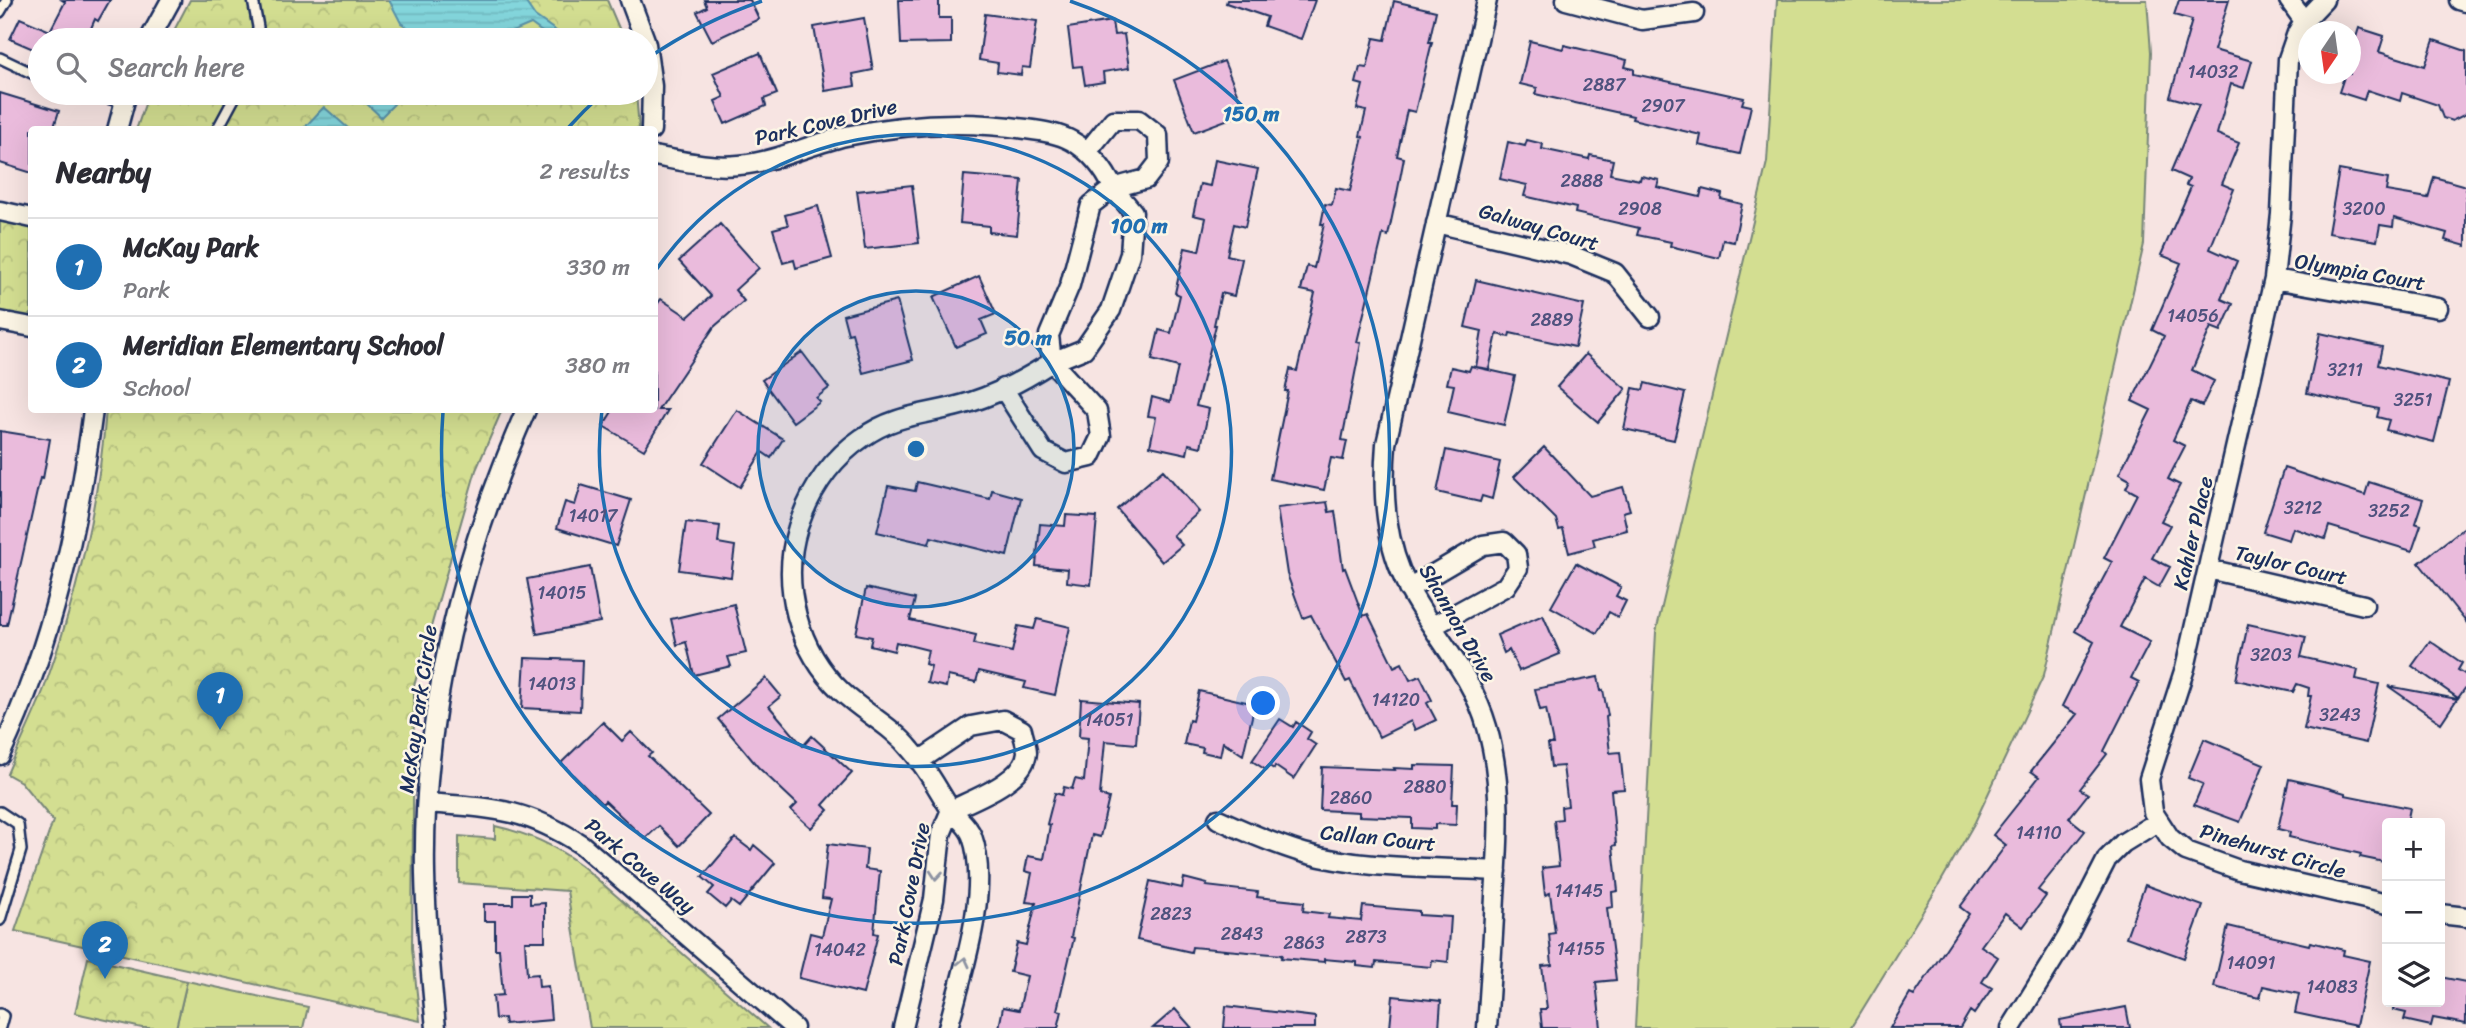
<!DOCTYPE html>
<html lang="en">
<head>
<meta charset="utf-8">
<style>
  :root { --surface:#fff; --page:#f2f2f3; --text:#2b2b33; --muted:#7c7c81; --line:#e1e1e2; --accent:#1f6fb2 }
  body { margin:0; font-family:Sriracha,sans-serif; background:var(--page); color:var(--text) }
  .controls { position:absolute; right:21px; bottom:21px; display:grid; overflow:hidden; border-radius:7px; box-shadow:0 7px 28px #0002 }
  .controls button { width:63px; height:63px; display:grid; place-items:center; padding:0; border:0; border-bottom:2px solid var(--line); background:var(--surface); color:var(--text); font:35px sans-serif }
  .compass { position:absolute; left:2298px; top:21px; width:63px; height:63px; border-radius:50%; background:var(--surface); box-shadow:0 7px 28px #0002; rotate:193deg }
  .you { position:absolute; left:1264px; top:704px; width:24px; height:24px; margin:-18px; border:5px solid #fff; border-radius:50%; background:#1a73e8; box-shadow:0 0 0 10px #1a73e833 }
  .badge { display:grid; place-items:center; width:46px; height:46px; border-radius:50%; background:var(--accent); color:#fff; font-size:23px; font-weight:700 }
  .pin { position:absolute; translate:-50% -58px; filter:drop-shadow(0 2px 4px #0008) }
  .pin::after { content:''; position:absolute; top:37px; width:24px; height:21px; background:inherit; clip-path:polygon(0 0,100% 0,50% 100%) }
  .list { margin:0; padding:0; list-style:none }
  h2 { display:flex; justify-content:space-between; align-items:center; height:91px; margin:0; padding:0 28px; font-size:30px }
  h2 small { font-size:23px; font-weight:400; color:var(--muted) }
  .list li { display:grid; grid-template-columns:46px 1fr auto; gap:21px; align-items:center; box-sizing:border-box; height:98px; padding:0 28px; border-top:2px solid var(--line) }
  .list b { display:block; font-size:26px; white-space:nowrap }
  .list p { margin:0; font-size:23px; white-space:nowrap; color:var(--muted) }
  .list em { font-size:23px; font-style:normal; color:var(--muted) }
  .icon { flex:none; width:38px; height:38px; fill:none; stroke:currentColor; stroke-width:2; stroke-linecap:round; stroke-linejoin:round }
  .map { position:relative; flex:none; width:2466px; height:1028px; overflow:hidden }
  .search { position:absolute; background:var(--surface); box-shadow:0 7px 28px #0002; left:28px; top:28px; width:630px; height:77px; display:flex; align-items:center; gap:18px; box-sizing:border-box; padding:0 24px; border-radius:38px; color:var(--muted); font-size:26px }
  .panel { position:absolute; background:var(--surface); box-shadow:0 7px 28px #0002; left:28px; top:126px; width:630px; height:287px; border-radius:7px }
  .map>svg:first-child { display:block }
  .green { fill:#d3de91; stroke:#778678; stroke-width:2 }
  .forest { fill:url(#forest-crowns); stroke:#778678; stroke-width:2 }
  .water { fill:url(#water-rules); stroke:#5a93aa; stroke-width:2 }
  .building { fill:#eabbdc; stroke:#1b2f5e; stroke-width:2 }
  .lines { fill:none; stroke-linecap:round; stroke-linejoin:round }
  .service-casing { stroke:#1b2f5e; stroke-width:14 }
  .minor-casing { stroke:#1b2f5e; stroke-width:23 }
  .service { stroke:#fcf5e5; stroke-width:9 }
  .minor { stroke:#fcf5e5; stroke-width:18 }
  .oneway { stroke:#8c92a2 }
  .ring { fill:none; stroke:#1f6fb2; stroke-width:3.5 }
  .labels { text-anchor:middle; dominant-baseline:central; stroke-width:5; stroke-linejoin:round; paint-order:stroke }
  .number-label { font-size:18px; fill:#4f527e }
  .street-label { font-size:21px; fill:#1b2f5e; stroke:#fcf5e5 }
  .centre { fill:#1f6fb2; stroke:#fcf5e5; stroke-width:3.5 }
  .ring-label { font-size:21px; text-anchor:middle; font-weight:bold; fill:#1f6fb2; stroke:#fcf5e5; stroke-width:5; stroke-linejoin:round; paint-order:stroke }
</style>
</head>
<body>
<div class="map">
<svg width="2466" height="1028" viewBox="0 0 2466 1028">
  <defs>
    <pattern id="forest-crowns" width="20" height="18" patternUnits="userSpaceOnUse" patternTransform="scale(1.75)"><rect width="20" height="18" fill="#d3de91"/><path d="M2 6a3 3 0 1 1 6 0M12 15a3 3 0 1 1 6 0" fill="none" stroke="#b5bf7f"/></pattern>
    <pattern id="water-rules" width="6" height="5" patternUnits="userSpaceOnUse" patternTransform="scale(1.75)"><rect width="6" height="5" fill="#84d6dc"/><path d="M0 2.5h6" fill="none" stroke="#71b8bf"/></pattern>
  </defs>
  <rect width="100%" height="100%" fill="#f7e4e2"/>
  <filter id="ink" filterUnits="userSpaceOnUse"><feTurbulence type="fractalNoise" baseFrequency=".0143" numOctaves="2"/><feDisplacementMap in="SourceGraphic" scale="14" xChannelSelector="R" yChannelSelector="G"/><feConvolveMatrix kernelMatrix="1 2 1 2 8 2 1 2 1" color-interpolation-filters="sRGB"/></filter>
  <g filter="url(#ink)">
    <path class="green" d="M1777 0H2147L2151 52 2144 244 2044 675 1975 822 1936 890 1851 1028H1635L1656 632 1767 162Z
      M187 981 308 1007 303 1028H176Z"/>
    <path class="forest" d="M190 0H607L624 40H169Z
      M149 93H636L639 129 136 130Z
      M0 221 31 228V316H14L0 311Z
      M106 410H502L476 470 414 686 412 948 420 1021 15 931 53 821 21 782 7 774C19 745 34 716 45 686 77 596 99 504 106 410Z
      M495 826C530 834 552 844 581 865L768 1028H590L567 891 459 883V836L495 839Z
      M88 958 187 981 176 1028H142L75 1013Z"/>
    <path class="water" d="M389 0H524L535 16 569 40H553L531 24 493 40H427L401 23Z
      M377 93H381L394 104 381 117 367 104Z
      M324 107 349 129H303Z"/>
    <path class="building" d="M62 0H110L98 21 95 19 86 40H40V52L10 39 20 18 50 31 65 2Z
      M704 0H750L759 19 712 41 697 12 707 7Z
      M899 0H939V18H951V43L901 44Z
      M1227 0H1315L1301 39 1264 26 1267 17 1226 3Z
      M2179 0H2229L2214 50 2252 61 2244 88 2231 84 2217 134 2239 143 2222 184 2234 189 2210 249 2237 261 2221 299 2233 304 2221 331 2211 327 2192 370 2214 381 2202 406 2191 401 2173 440 2185 446 2168 479 2180 485 2161 521 2170 525 2152 558 2170 567 2159 587 2145 579 2120 627 2150 642 2131 678 2139 682 2104 751 2107 754 2080 789 2088 794 2069 818 2085 831 2038 890 2046 896 2023 927 2005 913 1981 946 1998 957 1982 982 1992 988 1974 1014 1970 1011 1960 1028H1890L1910 994 1914 996 1969 914 1960 907 2006 845 1993 835 2039 777 2031 771 2077 714 2062 706 2094 642 2075 631 2112 562 2104 558 2137 494 2126 488 2130 480 2119 474 2151 410 2132 401 2164 336 2152 330 2181 263 2161 255 2191 187 2186 185 2189 179 2171 171 2199 105 2170 97 2192 20 2174 15Z
      M1394 1 1436 11 1429 42H1432L1415 112 1407 110 1397 156 1404 158 1397 194 1388 236 1383 234 1357 342 1361 343 1342 440 1347 441 1343 460 1331 458 1324 490 1270 479 1288 391H1285L1290 369 1297 371 1315 293 1301 290 1307 266 1314 268 1324 224H1321L1325 204 1332 205 1336 188 1350 191 1363 137 1360 136 1366 111 1357 109 1363 85 1356 83 1360 67 1367 68 1374 38 1385 40Z
      M985 14 1037 21 1030 68 1022 67 1021 75 997 72 998 63 979 60Z
      M864 18 873 70 853 74 855 86 825 91 814 27Z
      M1112 21 1114 35 1124 34 1129 68 1103 72 1104 82 1085 85 1082 66 1073 67 1068 28Z
      M2359 28 2384 36 2379 52 2425 66 2434 40 2466 51V114L2452 121 2443 118 2438 105 2402 93 2400 101 2367 90 2364 100 2339 92 2345 74H2350V56Z
      M1530 41 1563 49 1564 45 1627 60 1625 67 1634 69V74L1744 98 1742 104 1751 106 1740 154 1699 145 1701 135 1632 119 1633 116 1535 94 1537 88 1520 84Z
      M760 53 777 94 764 99 766 106 725 124 715 101 724 97 713 73Z
      M1224 61 1245 113 1194 132 1174 80Z
      M0 93 59 111 53 130H32V173L0 163Z
      M1527 140 1543 144 1542 149 1589 159 1590 155 1613 160 1610 174 1640 180 1641 176 1659 180 1657 187 1700 197 1702 189 1722 194 1721 199 1742 204 1734 242 1723 240 1719 258 1670 246 1671 242 1637 235 1639 228 1575 213 1576 208 1524 196 1527 185 1500 179 1508 142 1525 146Z
      M1215 160 1258 169 1245 227 1234 224 1227 255 1242 259 1234 296 1221 293 1214 325H1216L1196 406 1209 409 1201 447 1189 444 1187 454 1150 446 1156 417 1148 416 1152 397 1170 402 1178 367 1152 360 1159 330 1171 333 1180 295 1175 293 1185 248 1199 251 1206 218 1193 215 1200 184 1210 186Z
      M2339 170 2388 179 2386 191 2428 198 2434 177 2466 186V246L2445 240 2447 233 2394 218 2393 227 2380 225 2377 241 2328 233Z
      M964 175 1022 180 1017 235 989 232V226L960 223Z
      M912 185 919 243 865 249 857 191Z
      M818 206 832 258 796 268 794 260 783 263 773 229 788 225 785 215Z
      M720 224 759 268 735 290 744 301 714 327 658 410H668L644 450 603 426 613 410H654V309L661 299 688 317 711 296 679 261Z
      M979 276 996 314 981 320 987 334 956 347 933 297Z
      M1476 280 1584 305 1575 347 1510 333 1509 337 1497 334 1489 369 1476 367 1482 331 1465 327Z
      M897 301 913 360 863 373 852 333 848 334 843 315Z
      M2320 333 2382 347 2378 365 2449 382 2434 442 2386 430 2389 420 2377 417 2379 409 2307 393Z
      M802 352 829 388 816 398 820 402 793 422 762 380Z
      M1586 354 1626 389 1598 422 1557 387Z
      M1471 366 1515 376 1504 425 1448 412 1454 385 1447 384 1451 367 1469 371Z
      M1645 383 1685 393 1674 440 1624 429 1633 388 1643 390Z
      M737 410 783 439 771 458 762 452 740 487 703 463Z
      M0 431 50 439 43 479 40 478 7 625H0Z
      M1544 447 1590 496 1623 487 1630 510 1623 512 1627 530 1593 539 1595 546 1569 553 1563 529 1559 530 1556 519 1514 477Z
      M1446 450 1500 462 1492 499 1482 496 1480 502 1437 492Z
      M2284 468 2365 495 2369 482 2423 499 2415 523 2421 525 2412 551 2329 526 2325 539 2293 528 2289 540 2263 532Z
      M1163 470 1199 512 1173 535 1182 545 1162 562 1117 509Z
      M917 482 990 499 992 490 1021 498 1007 556 931 537 929 544 877 532 888 486 915 491Z
      M581 485 631 500 616 546 557 528 565 502 575 505Z
      M1327 502 1329 512 1335 511 1343 569 1345 568 1363 616 1368 614 1394 667 1402 663 1410 680 1420 676 1432 700 1427 703 1436 720 1415 730 1411 721 1379 737 1350 680 1346 682 1311 615 1303 618 1287 574 1277 508Z
      M1066 515 1097 517 1091 585 1067 582 1068 569 1036 566 1040 524 1065 526Z
      M686 522 720 526 718 543 735 546 731 577 679 570Z
      M2466 526V622L2419 563Z
      M1576 563 1621 587 1616 596 1626 601 1618 617 1609 612 1597 633 1551 607Z
      M590 567 600 622 537 634 527 579Z
      M866 588 915 599 910 620 976 635 974 644 1012 652 1018 626 1034 629 1037 619 1070 627 1055 695 1024 688 1026 682 979 671 976 682 948 676 946 687 927 683 931 666 925 664 928 650 896 642 894 651 870 645 872 637 856 634Z
      M734 604 746 653 728 657 731 666 694 675 686 642 677 645 671 619Z
      M1543 615 1560 654 1519 671 1509 650 1504 653 1497 635Z
      M2248 624 2306 637 2301 657 2358 670 2356 679 2379 684 2366 743 2304 729 2311 696H2308L2309 688 2297 684 2293 692 2236 680Z
      M2430 641 2462 663 2458 670 2466 675V687L2458 698 2412 666Z
      M525 658 582 660 580 711 522 708Z
      M1598 677 1601 691 1603 690 1608 716 1606 717 1610 753 1620 752 1624 789 1611 790 1616 845 1613 846 1618 891 1612 892 1613 907 1607 908 1616 980 1596 982 1601 1028H1542L1540 1009H1547L1542 966 1552 965 1549 934 1555 933 1550 893 1545 895 1542 868 1559 866 1554 820 1562 819 1561 807 1568 806 1563 766 1551 767 1548 744H1553L1546 709 1540 710 1535 689Z
      M766 678 781 696 769 706 803 746 812 736 852 773 823 805 828 810 811 828 791 810 797 804 758 767 718 719Z
      M2388 686 2457 699 2441 723Z
      M1199 691 1255 704 1243 755 1223 742 1220 756 1202 752 1203 748 1184 744 1189 720 1192 721Z
      M1081 699 1139 704 1136 744 1105 741 1100 795 1109 798 1100 837 1092 835 1071 937 1074 938 1057 1010 1062 1011 1058 1028H999L1003 1007 1019 1010 1027 976 1010 972 1017 943 1026 945 1036 903 1026 902 1032 873 1025 871 1028 856 1044 859 1050 825 1047 824 1055 793 1062 795 1064 787 1072 789 1075 779 1084 781 1088 738 1079 737Z
      M1280 719 1293 727 1296 722 1311 732 1307 739 1316 745 1294 779 1275 766 1274 769 1269 766 1266 770 1252 761Z
      M603 722 622 741 631 732 652 753 648 756 709 815 679 846 659 826 645 839 605 801 602 804 561 763Z
      M2204 739 2264 764 2240 822 2194 805 2203 784 2188 778Z
      M1414 765 1454 766 1452 804H1457L1456 825 1435 824V829L1412 828V818L1359 816V812L1320 810 1322 767 1395 770 1394 768 1414 769Z
      M2289 779 2328 788 2345 793V795L2410 808 2407 823H2387V858H2385L2384 862 2360 857 2361 854 2289 837 2290 832 2278 829Z
      M735 838 751 850 754 845 775 863 739 907 731 901 725 908 708 894 714 887 702 877Z
      M828 844 867 849 865 869 880 871 874 933 878 934 863 994 799 978 810 933 822 936 831 899 822 898Z
      M1184 878 1207 884 1206 886 1258 892 1257 897 1304 902 1303 911 1329 914 1328 918 1361 921 1363 906 1419 911V915L1451 917 1448 962 1432 960 1431 967 1376 962 1375 968 1357 966V962L1324 959V962L1281 958 1282 955 1192 947 1191 952 1137 940 1150 881 1182 888Z
      M2145 885 2203 906 2184 958 2126 937Z
      M513 894H530V904L545 903V941H525L527 975 538 974 539 987 548 986 551 1020 505 1024 504 1018 495 1019 493 996 503 995 499 949H495V921H484V904H513Z
      M2228 926 2309 945 2310 942 2344 950 2343 955 2370 961 2356 1026 2295 1013 2299 994 2263 986 2260 998 2214 987Z
      M2440 977 2466 982V1024L2433 1018 2431 1026 2404 1020 2406 1013 2393 1010 2394 1002H2440Z
      M1393 996 1441 1001 1439 1028H1390Z
      M1226 1006 1315 1017V1028H1224Z
      M2126 1007 2130 1028H2061L2060 1020Z
      M1175 1009 1192 1028H1153Z"/>
    <g class="lines">
      <g class="service-casing">
        <path id="service" d="M253 0 258 27 257 40
          M0 12 7 0
          M0 58 40 77
          M92 93 124 103
          M217 130 237 93
          M0 812 18 824 21 850 0 920
          M0 1014 3 1016 0 1027"/>
      </g>
      <g class="minor-casing">
        <path id="minor" d="M630 0 645 40
          M1566 0 1642 20 1694 13
          M2289 0 2304 21
          M2324 0 2304 21 2297 33 2288 59 2281 214 2274 279 2185 668 2149 779 2153 812 2170 838 2186 851 2239 870 2387 904
          M2459 0 2466 2
          M149 40 171 0
          M646 44 652 86 651 130
          M117 130 127 93
          M654 156C682 161 710 168 739 165 776 162 810 144 846 136 906 123 965 120 1026 129 1041 131 1058 133 1072 141 1090 151 1105 170 1113 188L1146 179 1159 162 1158 135 1139 120H1113L1087 152
          M1113 188 1133 212 1130 254 1111 310 1084 349 1052 362 1049 335 1070 285 1091 205Z
          M0 211 32 218
          M1436 223 1571 255 1615 273 1650 317
          M2274 279 2438 308
          M0 321 32 327
          M2208 569 2364 605
          M1408 589 1483 545 1504 542 1516 554 1518 568 1506 586 1433 626
          M0 755C52 646 78 528 93 410
          M427 803C493 808 525 808 582 845L794 1028
          M1218 819C1246 832 1274 844 1304 853 1365 870 1433 867 1497 871
          M2440 914 2466 917
          M436 1028C431 977 426 926 425 874 422 713 462 556 526 410
          M903 1028 934 899 941 834 951 810C974 799 1025 781 1027 752 1027 746 1023 736 1022 730L1003 720 971 726 919 761
          M948 1028C962 973 991 890 972 836 968 825 956 817 949 807 937 788 926 767 911 750 892 726 864 713 842 692 798 651 780 584 798 527 810 491 830 460 862 438 898 412 932 415 971 402 1000 393 1027 378 1052 362L1097 411 1101 436 1091 457 1066 463 1043 451 1003 388
          M1487 1028C1490 984 1493 940 1495 896 1499 838 1503 783 1487 727 1472 674 1434 636 1409 589 1385 544 1382 494 1386 444L1487 0
          M2011 1028 2066 939 2107 859 2123 843 2157 822"/>
      </g>
      <use href="#service" class="service"/>
      <use href="#minor" class="minor"/>
    </g>
    <defs><path id="oneway-chevron" d="M-2-3.5L2.5 0L-2 3.5" fill="none" stroke-width="1.6" stroke-linecap="round" stroke-linejoin="round" transform="scale(1.75)"/></defs>
    <g class="oneway">
      <use href="#oneway-chevron" transform="translate(936 875) rotate(95)"/>
      <use href="#oneway-chevron" transform="translate(964 962) rotate(-77)"/>
    </g>
  </g>
  <circle cx="916" cy="449" r="158" fill="#1f6fb2" fill-opacity=".12"/>
  <g class="ring">
    <circle cx="916" cy="449" r="158"/>
    <path d="M656 270A316 316 0 1 1 602 410"/>
    <path d="M567 129A474 474 0 0 1 602 94M648 58A474 474 0 0 1 762 1M1070 1A474 474 0 1 1 443 412"/>
  </g>
  <g class="labels">
    <g class="number-label">
      <text x="2213" y="72">14032</text>
      <text x="1604" y="85">2887</text>
      <text x="1663" y="106">2907</text>
      <text x="1582" y="181">2888</text>
      <text x="1640" y="209">2908</text>
      <text x="2364" y="209">3200</text>
      <text x="2193" y="316">14056</text>
      <text x="1552" y="320">2889</text>
      <text x="2345" y="370">3211</text>
      <text x="2413" y="400">3251</text>
      <text x="2303" y="508">3212</text>
      <text x="2389" y="511">3252</text>
      <text x="593" y="516">14017</text>
      <text x="562" y="593">14015</text>
      <text x="2271" y="655">3203</text>
      <text x="552" y="684">14013</text>
      <text x="1396" y="700">14120</text>
      <text x="2340" y="715">3243</text>
      <text x="1109" y="720">14051</text>
      <text x="1425" y="787">2880</text>
      <text x="1351" y="798">2860</text>
      <text x="2039" y="833">14110</text>
      <text x="1579" y="891">14145</text>
      <text x="1171" y="914">2823</text>
      <text x="1242" y="934">2843</text>
      <text x="1366" y="937">2873</text>
      <text x="1304" y="943">2863</text>
      <text x="1581" y="949">14155</text>
      <text x="840" y="950">14042</text>
      <text x="2251" y="963">14091</text>
      <text x="2332" y="987">14083</text>
    </g>
    <g class="street-label">
      <text transform="translate(826 122) rotate(-13)">Park Cove Drive</text>
      <text transform="translate(1539 227) rotate(16)">Galway Court</text>
      <text transform="translate(2360 272) rotate(10)">Olympia Court</text>
      <text transform="translate(2193 533) rotate(-77)">Kahler Place</text>
      <text transform="translate(2291 565) rotate(13)">Taylor Court</text>
      <text transform="translate(1458 623) rotate(60)">Shannon Drive</text>
      <text transform="translate(418 709) rotate(-82)">McKay Park Circle</text>
      <text transform="translate(1378 838) rotate(6)">Callan Court</text>
      <text transform="translate(2273 851) rotate(16)">Pinehurst Circle</text>
      <text transform="translate(640 866) rotate(40)">Park Cove Way</text>
      <text transform="translate(909 894) rotate(-79)">Park Cove Drive</text>
    </g>
  </g>
  <circle cx="916" cy="449" r="10" class="centre"/>
  <g class="ring-label">
    <text x="1251" y="121">150 m</text>
    <text x="1139" y="233">100 m</text>
    <text x="1028" y="345">50 m</text>
  </g>
</svg>
<div class="controls">
<button>+</button>
<button>−</button>
<button><svg class="icon" aria-label="layers" viewBox="0 0 24 24"><path d="M12 4l9 5-9 5-9-5zM3 14l9 5 9-5"/></svg></button>
</div>
<svg class="compass" viewBox="-18 -18 36 36"><path d="M0-13l5 13h-10z" fill="#e53935"/><path d="M0 13l5-13h-10z" fill="#7c7c81"/></svg>
<div class="you"></div>
<div class="pin badge" style="left:220px;top:730px">1</div>
<div class="pin badge" style="left:105px;top:979px">2</div>
<div class="search"><svg class="icon" aria-label="search" viewBox="0 0 24 24"><circle cx="10" cy="10" r="6"/><path d="M15 15l6 6"/></svg>Search here</div>
<section class="panel">
<h2>Nearby<small>2 results</small></h2>
<ul class="list">
<li><span class="badge">1</span><div><b>McKay Park</b><p>Park</p></div><em>330 m</em></li>
<li><span class="badge">2</span><div><b>Meridian Elementary School</b><p>School</p></div><em>380 m</em></li>
</ul>
</section>
</div>
</body>
</html>
